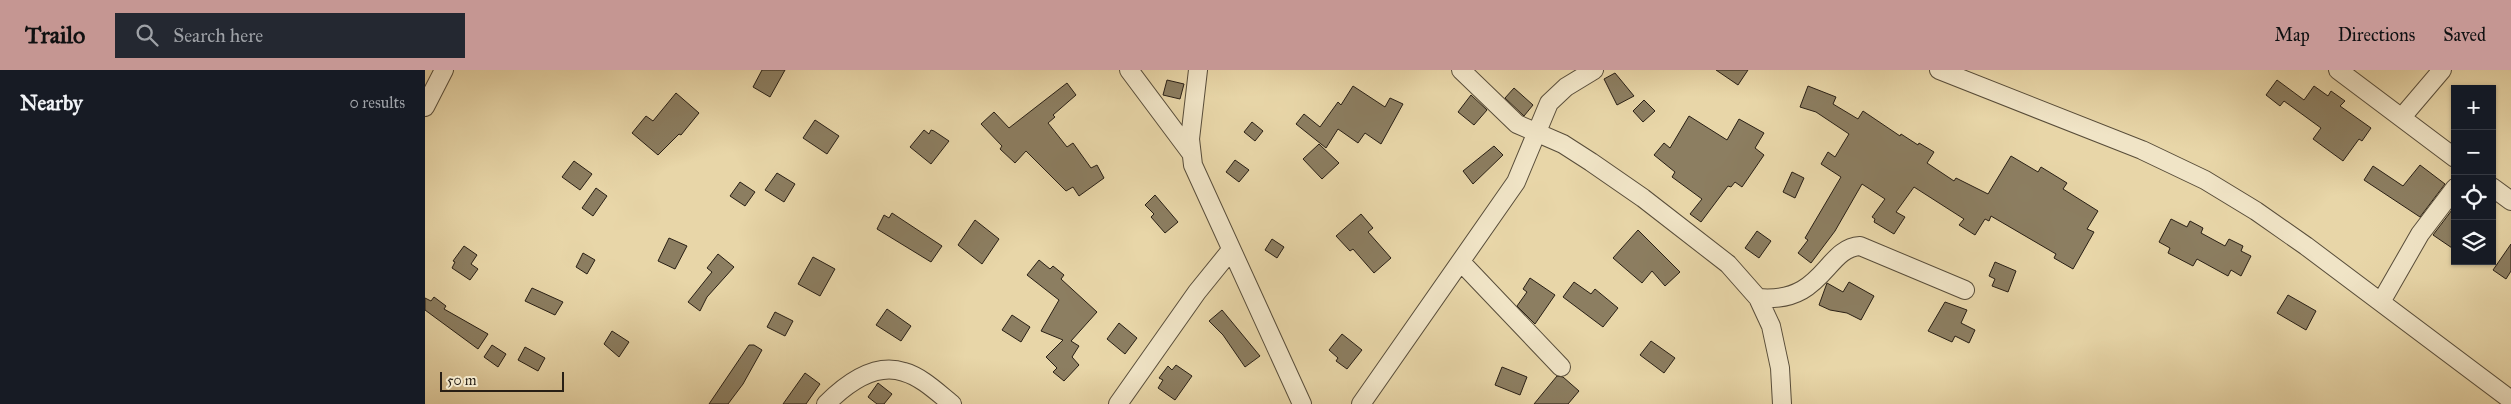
<!DOCTYPE html>
<html lang="en">
<head>
<meta charset="utf-8">
<style>
  :root { --surface:#171b24; --page:#242831; --text:#f1f3f6; --muted:#9ea1a6; --line:#363941; --accent:#c59692 }
  body { margin:0; font-family:"IM FELL Great Primer",serif; background:var(--page); color:var(--text) }
  .controls { position:absolute; right:15px; top:15px; display:grid; overflow:hidden; border-radius:0px; box-shadow:0 1px 4px #0004 }
  .controls button { width:45px; height:45px; display:grid; place-items:center; padding:0; border:0; border-bottom:1px solid var(--line); background:var(--surface); color:var(--text); font:25px sans-serif }
  .scale { position:absolute; left:15px; bottom:12px; width:124px; box-sizing:border-box; padding-left:5px; border:2px solid #281f15; border-top:0; font-size:14px; line-height:18px; white-space:nowrap; color:#281f15; -webkit-text-stroke:4px #f0e4c6; paint-order:stroke }
  .list { margin:0; padding:0; list-style:none }
  h2 { display:flex; justify-content:space-between; align-items:center; height:65px; margin:0; padding:0 20px; font-size:21px }
  h2 small { font-size:16px; font-weight:400; color:var(--muted) }
  .icon { flex:none; width:28px; height:28px; fill:none; stroke:currentColor; stroke-width:2; stroke-linecap:round; stroke-linejoin:round }
  .map { position:relative; flex:none; width:2086px; height:334px; overflow:hidden }
  header { display:flex; align-items:center; gap:30px; box-sizing:border-box; height:70px; padding:0 25px; background:var(--accent); color:#111 }
  header strong { font-size:24px }
  nav { display:flex; gap:28px; margin-inline-start:auto; font-size:18px }
  .search { width:350px; height:45px; background:var(--page); display:flex; align-items:center; gap:12px; box-sizing:border-box; padding:0 18px; border-radius:0px; color:var(--muted); font-size:19px }
  main { display:flex }
  aside { flex:1; background:var(--surface) }
  .map>svg:first-child { display:block }
  .building { fill:#8c7e61; stroke:#281f15 }
  .lines { fill:none; stroke-linecap:round; stroke-linejoin:round }
  .minor-casing { stroke:#584d3a; stroke-width:20 }
  .minor { stroke:#f0e4c6; stroke-width:18 }
</style>
</head>
<body>
<header>
<strong>Trailo</strong>
<div class="search"><svg class="icon" aria-label="search" viewBox="0 0 24 24"><circle cx="10" cy="10" r="6"/><path d="M15 15l6 6"/></svg>Search here</div>
<nav><a>Map</a><a>Directions</a><a>Saved</a></nav>
</header>
<main>
<aside>
<h2>Nearby<small>0 results</small></h2>
<ul class="list">
</ul>
</aside>
<div class="map">
<svg width="2086" height="334" viewBox="0 0 2086 334">
  <rect width="100%" height="100%" fill="#e8d6a8"/>
  <filter id="stains"><feTurbulence type="fractalNoise" baseFrequency=".004" numOctaves="4"/><feColorMatrix values="0 0 0 0 .2 0 0 0 0 .09 0 0 0 0 .02 0 0 0 .5 -.17"/></filter>
  <radialGradient id="worn" r=".72"><stop offset=".6" stop-color="#630" stop-opacity="0"/><stop offset="1" stop-color="#630" stop-opacity=".3"/></radialGradient>
  <path class="building" d="M337 0H360L345 27 328 17Z
    M1291 0H1323L1313 15Z
    M1190 3 1209 26 1192 35 1179 9Z
    M742 10 759 14 755 29 738 25Z
    M1852 10 1879 30 1889 16 1903 26 1906 21 1920 31 1915 36 1946 58 1937 71 1934 69 1918 91 1888 69 1896 58 1859 31 1855 36 1841 25Z
    M642 13 651 25 628 45 630 47 623 53 642 77 648 73 666 98 672 95 679 108 654 126 648 117 641 121 601 81 590 93 575 79 577 76 556 54 569 42 584 58Z
    M928 16 960 37 965 28 978 34 956 74 940 63 933 73 913 59 901 78 871 54 879 44 895 57 913 32 916 35Z
    M1383 16 1411 27 1408 34 1433 49 1438 41 1475 66 1476 64 1493 75 1494 73 1509 82 1502 93 1529 111 1531 108 1563 124 1586 86 1613 102 1616 97 1642 113 1638 119 1673 141 1662 159 1669 162 1648 199 1629 188 1631 184 1566 146 1564 151 1560 149 1550 165 1534 155 1539 149 1489 117 1471 142 1480 147 1469 164 1449 152 1450 149 1447 147 1460 129 1437 114 1410 161 1386 193 1373 183 1383 170 1380 168 1416 107 1396 94 1403 82 1410 87 1424 64 1391 42 1375 37Z
    M1089 18 1108 35 1099 46 1080 28Z
    M251 23 274 43 256 65 254 64 233 85 207 63 221 46 228 51Z
    M1046 25 1062 40 1049 55 1033 42Z
    M1219 30 1230 41 1218 52 1208 41Z
    M1264 46 1302 70 1314 49 1339 63 1330 78 1339 85 1317 117 1310 112 1306 117 1303 116 1276 152 1265 144 1277 129 1247 107 1250 102 1229 85 1239 73 1245 78Z
    M390 50 414 66 402 84 378 68Z
    M827 52 838 61 830 71 819 62Z
    M499 60 504 64 506 60 509 61 524 71 506 94 485 77Z
    M894 74 914 93 897 109 878 89Z
    M1069 76 1078 85 1048 114 1038 101Z
    M810 90 824 100 814 112 801 102Z
    M149 91 167 104 155 120 137 107Z
    M1995 95 2020 114 1995 147 1939 110 1948 96 1978 116Z
    M1367 102 1379 108 1370 128 1358 122Z
    M352 103 370 114 359 132 340 120Z
    M315 112 330 122 320 136 305 126Z
    M171 118 182 126 168 146 157 138Z
    M730 125 753 152 740 163 726 147 729 144 720 135Z
    M2030 136V180L2008 165Z
    M467 143 517 176 506 192 452 159 459 145 464 148Z
    M936 144 948 158 943 162 966 188 949 203 928 179 925 181 911 166Z
    M1746 149 1762 157 1765 151 1778 158 1776 163 1800 176 1804 169 1818 176 1816 181 1826 186 1816 206 1806 200 1803 206 1772 189 1768 196 1743 183 1745 178 1734 172Z
    M550 150 574 169 557 194 533 175Z
    M1213 160 1255 202 1240 216 1227 201 1217 213 1188 188Z
    M1332 161 1346 171 1334 188 1320 178Z
    M244 168 262 176 250 199 233 191Z
    M847 169 859 177 852 188 840 180Z
    M2086 174V201L2081 209 2068 200Z
    M39 176 52 185 46 194 53 199 45 210 27 198 30 192 28 191Z
    M158 183 170 190 162 204 151 197Z
    M293 184 309 197 282 227 275 241 263 232 287 202 282 198Z
    M388 187 410 199 395 226 373 214Z
    M614 190 625 199 628 196 639 205 636 209 672 242 646 271 654 276 647 287 654 295 639 311 628 302 632 298 621 287 638 270 616 261 634 230 602 205Z
    M1570 192 1591 201 1583 222 1567 216 1570 209 1564 206Z
    M1105 208 1130 225 1110 254 1092 236 1102 222 1098 219Z
    M1149 212 1166 224 1170 219 1193 238 1178 257 1138 227Z
    M1424 212 1449 226 1436 250 1422 243 1405 240 1394 235 1402 213 1418 222Z
    M107 218 138 232 130 245 100 231Z
    M1863 225 1891 241 1881 260 1852 243Z
    M9 227 21 236 19 239 63 264 53 279 0 240V228L6 231Z
    M1520 232 1542 240 1536 253 1550 260 1544 273 1530 266 1527 272 1503 261Z
    M462 239 486 256 476 271 451 255Z
    M797 240 835 286 820 297 798 265 784 251Z
    M350 242 368 251 360 266 342 257Z
    M587 245 605 257 596 272 577 260Z
    M694 253 712 268 700 284 682 269Z
    M187 261 204 272 194 287 179 274Z
    M917 264 937 280 922 299 911 291 913 288 904 280Z
    M1226 271 1250 288 1239 303 1215 285Z
    M67 275 81 284 73 297 59 287Z
    M324 275H329L337 280 318 314 303 334H284Z
    M100 277 120 288 113 301 93 290Z
    M751 295 767 306 750 330 733 318 738 310 734 308 743 296 747 300Z
    M1077 297 1102 307 1095 325 1070 315Z
    M380 303 395 314 381 334H358Z
    M1132 306 1138 307 1154 321 1143 334H1109Z
    M453 313 467 324 459 334H452L443 327Z"/>
  <g class="lines">
    <g class="minor-casing">
      <path id="minor" d="M704 0 766 83
        M773 0 765 69 768 95 877 334
        M1036 0 1092 54 1138 74 1166 92 1218 128 1303 194 1333 228 1346 256 1355 298 1357 334
        M1514 0 1717 80 1780 110 1831 141 1881 176 2086 330
        M1913 0 2030 88
        M0 37 19 0
        M1977 47 2017 0
        M2067 117 2086 131
        M1036 192 1136 297
        M1333 228C1399 234 1400 178 1435 176L1540 220
        M1956 232 1995 164 2030 118
        M401 334C420 315 450 292 479 302 497 307 513 323 527 334
        M693 334 772 222 806 180
        M936 334 1091 112 1124 33 1141 17 1169 0"/>
    </g>
    <use href="#minor" class="minor"/>
  </g>
  <rect width="100%" height="100%" filter="url(#stains)"/>
  <rect width="100%" height="100%" fill="url(#worn)"/>
</svg>
<div class="controls">
<button>+</button>
<button>−</button>
<button><svg class="icon" aria-label="locate" viewBox="0 0 24 24"><circle cx="12" cy="12" r="6"/><path d="M12 2v4M12 18v4M2 12h4M18 12h4"/></svg></button>
<button><svg class="icon" aria-label="layers" viewBox="0 0 24 24"><path d="M12 4l9 5-9 5-9-5zM3 14l9 5 9-5"/></svg></button>
</div>
<div class="scale">50 m</div>
</div>
</main>
</body>
</html>
